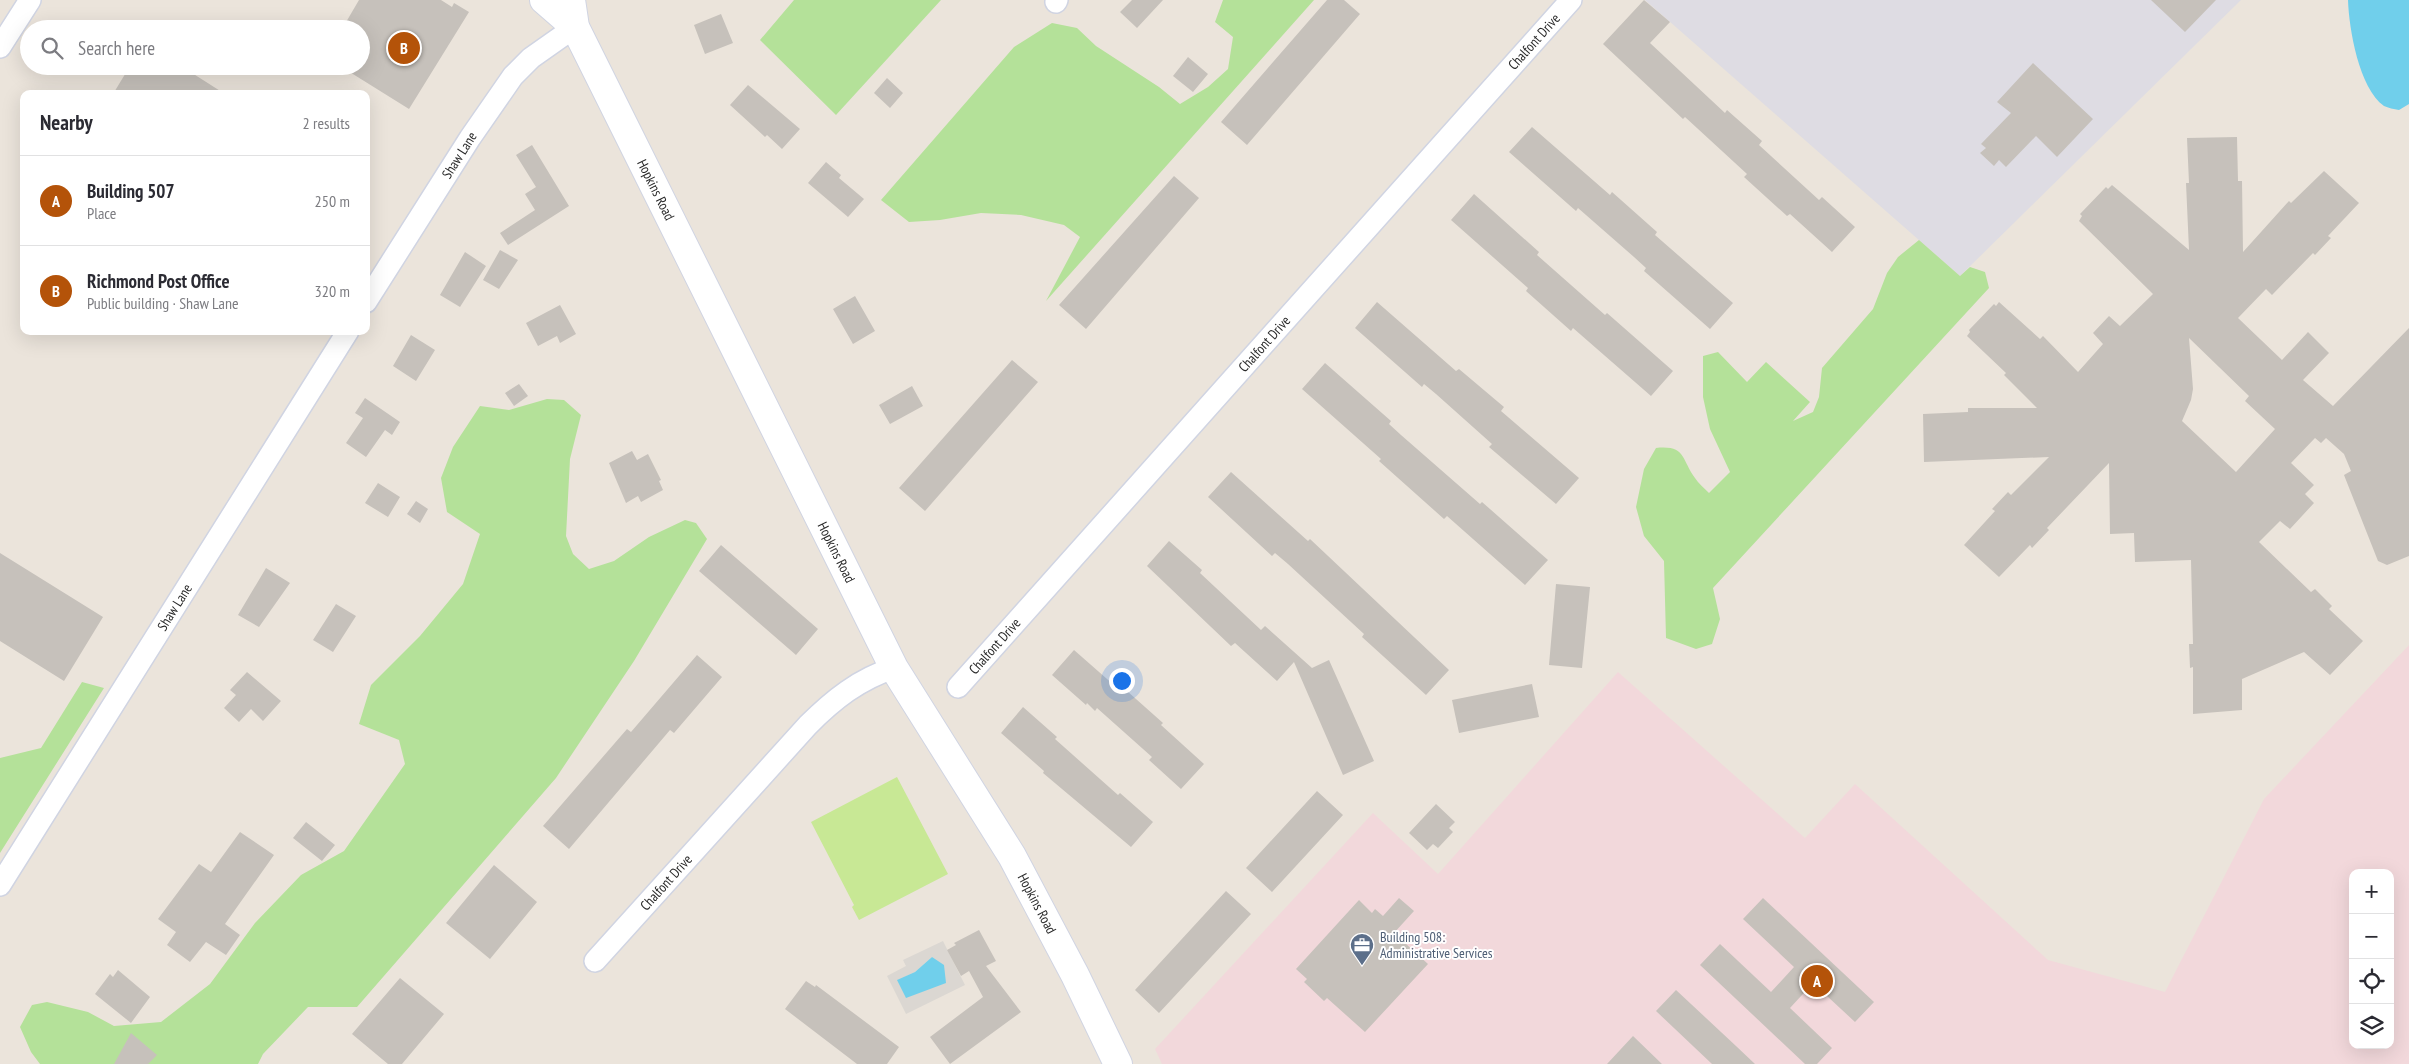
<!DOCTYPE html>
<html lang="en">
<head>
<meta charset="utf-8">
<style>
  :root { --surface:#fff; --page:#f7f7f7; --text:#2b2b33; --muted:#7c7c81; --line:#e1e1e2; --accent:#b45309 }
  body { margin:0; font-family:"PT Sans Narrow",sans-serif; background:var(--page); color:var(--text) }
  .controls { position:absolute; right:15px; bottom:15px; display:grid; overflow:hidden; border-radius:10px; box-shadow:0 5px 20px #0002 }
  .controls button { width:45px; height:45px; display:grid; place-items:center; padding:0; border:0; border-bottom:1px solid var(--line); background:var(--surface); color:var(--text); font:25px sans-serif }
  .you { position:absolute; left:1121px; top:680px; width:18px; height:18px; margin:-12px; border:4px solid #fff; border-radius:50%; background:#1a73e8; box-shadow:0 0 0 8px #1a73e833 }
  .badge { display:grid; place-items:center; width:32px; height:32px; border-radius:50%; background:var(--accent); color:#fff; font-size:16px; font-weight:700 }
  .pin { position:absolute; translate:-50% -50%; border:2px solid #fff; box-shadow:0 1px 5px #0006 }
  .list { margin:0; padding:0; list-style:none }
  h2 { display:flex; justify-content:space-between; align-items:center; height:65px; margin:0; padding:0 20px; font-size:21px }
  h2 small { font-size:16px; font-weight:400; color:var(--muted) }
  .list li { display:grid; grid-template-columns:32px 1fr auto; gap:15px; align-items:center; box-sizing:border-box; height:90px; padding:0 20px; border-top:1px solid var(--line) }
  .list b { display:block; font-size:19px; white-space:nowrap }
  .list p { margin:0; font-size:16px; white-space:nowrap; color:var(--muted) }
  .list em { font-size:16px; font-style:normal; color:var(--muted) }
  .icon { flex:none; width:28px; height:28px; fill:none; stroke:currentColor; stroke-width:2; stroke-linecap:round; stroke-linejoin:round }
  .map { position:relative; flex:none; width:2409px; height:1064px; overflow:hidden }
  .search { position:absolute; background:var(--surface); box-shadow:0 5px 20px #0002; left:20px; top:20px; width:350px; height:55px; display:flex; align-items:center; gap:12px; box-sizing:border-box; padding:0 18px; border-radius:28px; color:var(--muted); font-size:19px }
  .panel { position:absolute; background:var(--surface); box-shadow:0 5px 20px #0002; left:20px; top:90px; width:350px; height:245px; border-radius:10px }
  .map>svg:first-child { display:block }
  .industrial { fill:#dedce3 }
  .medical { fill:#f2d8db; fill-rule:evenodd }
  .green { fill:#b4e199 }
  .pitch { fill:#c8e895 }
  .plaza { fill:#dbd7d2; fill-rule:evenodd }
  .water { fill:#70cfeb }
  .building { fill:#c6c1bb; fill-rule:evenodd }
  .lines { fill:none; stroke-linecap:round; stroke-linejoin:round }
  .minor-casing { stroke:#d0d4e2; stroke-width:24 }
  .secondary-casing { stroke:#d0d4e2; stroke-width:30 }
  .minor { stroke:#fff; stroke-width:21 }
  .secondary { stroke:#fff; stroke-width:28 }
  .labels { text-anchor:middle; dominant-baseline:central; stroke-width:4; stroke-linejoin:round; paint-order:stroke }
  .street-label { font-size:14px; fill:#292929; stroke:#fff }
  .service-label { font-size:14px; fill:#4e5e75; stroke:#fff; text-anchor:start }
</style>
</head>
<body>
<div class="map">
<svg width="2409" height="1064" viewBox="0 0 2409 1064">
  <rect width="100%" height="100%" fill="#ebe4db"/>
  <path class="industrial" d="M1645 0H2241L1960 276Z"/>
  <path class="medical" d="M2409 645V1064H1162L1155 1049 1373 813 1438 874 1618 672 1805 838 1855 784 2048 960 2165 992 2264 799ZM2353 873H2390V1045H2353Z"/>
  <path class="green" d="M794 0H941L836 115 760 40Z
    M1223 0H1314L1046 301 1080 237 1064 225 1021 215 981 213 940 220 909 222 881 200 1014 47 1052 23 1077 28 1096 46 1159 87 1180 104 1208 87 1228 69 1233 37 1215 22Z
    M1919 240 1960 276 1970 267 1985 272 1989 288 1713 588 1720 619 1712 644 1696 649 1666 638 1664 561 1644 536 1636 507 1644 469 1656 448C1686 445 1681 459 1695 478 1698 483 1704 488 1709 493L1730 472 1710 429 1703 397V356L1718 352 1747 382 1766 362 1810 402 1793 421 1813 412 1819 397 1822 368 1873 309 1887 273 1898 257Z
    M547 399 564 400 581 415 570 459 566 536 573 554 589 569 614 561 649 537 685 520 696 523 707 539 634 661 556 778 357 1007H308L263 1054 258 1064H40L31 1052 20 1027 32 1005 47 1002 88 1012 114 1026 161 1022 210 984 255 923 301 875 344 851 405 764 399 740 359 724 371 685 420 636 463 584 480 534 447 512 441 478 453 447 480 406 509 410Z
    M82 682 104 688 0 853V758L41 748Z"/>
  <path class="pitch" d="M897 777 948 874 859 920 852 907 854 905 811 822Z"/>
  <path class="plaza" d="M943 941 965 985 906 1014 887 976 906 966 903 960ZM932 957 946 983 898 980 915 972Z"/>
  <path class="water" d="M2348 0H2409V104L2399 110C2394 109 2388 108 2384 106 2359 88 2349 29 2348 0Z
    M932 957 944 965 946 983 906 998 897 980 915 972Z"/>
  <path class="building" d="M359 0H441L452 7 454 3 469 12 409 109 340 66H361V29H342Z
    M1132 0H1163L1137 28 1120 12Z
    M1327 0H1344L1360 14 1247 145 1221 122Z
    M1644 0 1670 22 1650 43 1725 113 1727 110 1762 141 1759 145 1819 200 1822 197 1855 227 1832 252 1790 214 1787 216 1744 177 1747 174 1685 117 1683 119 1603 44Z
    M2151 0H2216L2185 32Z
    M721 14 733 43 705 54 694 25Z
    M1188 57 1208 74 1193 92 1173 76Z
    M2033 63 2093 119 2057 157 2036 136 2006 167 1999 160 1994 166 1980 153 1986 148 1981 144 2011 113 1997 102Z
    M130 66H181L225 94H113Z
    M887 78 903 93 890 108 874 93Z
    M748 85 800 129 782 149 767 135 765 137 730 105Z
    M1532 127 1610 195 1612 192 1657 232 1655 235 1733 303 1710 329 1644 271 1646 268 1634 257 1578 208 1576 211 1509 152Z
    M2237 137 2238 181H2242L2243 252 2289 201 2291 203 2324 171 2359 203 2328 236 2331 238 2315 255 2313 253 2272 295 2266 289 2238 318 2282 360 2308 332 2329 353 2303 380 2333 406 2409 328V556L2387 565 2378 561 2344 475 2351 471 2344 454 2326 438 2321 443 2315 438 2291 463 2314 485 2305 494 2314 503 2290 529 2280 521 2259 542 2311 592 2315 589 2332 606 2329 609 2363 641 2330 675 2304 652 2242 679V710L2193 714V667L2190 668 2189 644H2193L2191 560 2135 562 2134 533 2110 534 2109 463 2047 528 2049 530 2032 548 2030 545 1999 577 1964 545 1995 511 1992 509 2008 492 2011 495 2049 457 1924 462 1923 414 1968 412V408H2037L2004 375 2006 373 1967 336 1970 332 1969 330 1994 304 1996 306 1999 302 2040 339 2043 336 2078 372 2103 344 2093 333 2109 316 2120 326 2153 294 2079 221 2082 216 2080 214 2106 187 2108 189 2112 185 2189 250 2186 183H2189L2187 138ZM2189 338 2249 396 2245 401 2275 429 2236 472 2182 421 2191 400 2193 389Z
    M532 145 569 206 508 245 500 233 535 210 525 194 536 187 516 155Z
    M826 162 841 175 839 178 864 199 848 217 808 183Z
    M1174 176 1199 198 1086 329 1059 305Z
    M1474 194 1539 252 1537 255 1605 315 1607 313 1673 371 1651 396 1573 328 1571 331 1526 291 1528 288 1451 220Z
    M500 250 518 260 499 289 483 280Z
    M465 252 486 266 460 307 440 295Z
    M855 296 875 331 853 344 833 309Z
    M1377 302 1456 371 1459 369 1504 407 1501 411 1579 478 1556 504 1489 447 1492 444 1436 394 1424 384 1422 387 1355 328Z
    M560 305 576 334 560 343 557 336 538 346 526 323Z
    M411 335 435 350 416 381 393 366Z
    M1012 360 1038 382 925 511 899 488Z
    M1325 363 1391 421 1389 424 1401 435 1480 504 1482 502 1548 560 1525 585 1447 516 1444 519 1379 461 1381 459 1302 389Z
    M519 384 528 396 514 406 505 393Z
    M912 386 923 406 890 424 879 405Z
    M365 398 400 422 392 435 385 430 366 457 346 443 363 418 355 413Z
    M632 451 637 460 648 454 661 480 659 481 663 490 641 502 638 496 626 503 609 463Z
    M1231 472 1308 541 1310 539 1449 670 1426 695 1362 637 1364 634 1288 564 1275 553 1272 556 1208 497Z
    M378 483 400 497 388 517 365 503Z
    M416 501 428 509 420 523 407 514Z
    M1169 541 1202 570 1200 573 1261 630 1265 626 1312 668 1329 660 1374 761 1343 775 1294 662 1277 681 1235 643 1231 646 1147 566Z
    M721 545 818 629 796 655 699 571Z
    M0 553 103 617 64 681 0 641Z
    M266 568 290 583 259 627 238 615Z
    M1556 584 1590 587 1582 668 1549 665Z
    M336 604 356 616 333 652 313 640Z
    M1074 650 1115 686 1118 683 1163 723 1161 725 1204 764 1181 789 1149 760 1152 757 1097 708 1095 711 1087 703 1086 705 1052 675Z
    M697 655 722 677 674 733 670 730 569 849 543 826 627 729 631 732Z
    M247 672 281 701 263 721 251 709 239 722 224 708 236 695 230 690Z
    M1532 684 1539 717 1459 733 1452 700Z
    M1023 707 1057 737 1055 739 1118 795 1120 793 1153 822 1131 847 1043 773 1044 771 1001 733Z
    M1317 791 1343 815 1272 892 1246 868Z
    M1436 804 1455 822 1449 828 1453 832 1438 848 1433 844 1427 850 1409 833Z
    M306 822 335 845 322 861 293 838Z
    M240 832 274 855 225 924 240 935 226 955 206 942 190 962 167 945 176 932 158 919 199 864 211 872Z
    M494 865 537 902 490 959 446 923Z
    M1226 891 1251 914 1159 1013 1135 990Z
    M1399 898 1414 911 1394 933 1428 964 1365 1032 1327 998 1324 1001 1304 982 1307 979 1296 969 1359 900 1372 913 1375 909 1383 916Z
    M1763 898 1874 1002 1855 1022 1813 983 1790 1008 1832 1048 1817 1064H1805L1700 965 1720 944 1771 992 1794 967 1743 919Z
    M979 930 996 961 986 966 1021 1012 950 1064 930 1037 983 997 969 971 961 976 947 950 956 945 954 943Z
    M118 970 150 997 131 1023 95 994 110 974 113 977Z
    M400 978 444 1014 402 1064H388L352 1034Z
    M806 981 815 987 816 985 899 1047 887 1064H857L785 1009Z
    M1676 990 1736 1046 1755 1064H1712L1656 1011Z
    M131 1033 157 1055 148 1064H114Z
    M1633 1036 1662 1064H1607Z"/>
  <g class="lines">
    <g class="minor-casing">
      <g id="minor">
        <path d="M1056 2 1057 0"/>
        <path d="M0 47 30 0"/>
        <path id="s1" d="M366 302 470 138 513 76 531 58 575 27"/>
        <path id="s2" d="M958 687 1571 0"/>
        <path id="s3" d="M0 885 348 331"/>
        <path id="s4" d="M595 961 808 725C833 700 859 679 894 668"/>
      </g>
    </g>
    <g class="secondary-casing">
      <g id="secondary">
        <path d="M544 0 575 27"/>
        <path id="s5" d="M571 0 575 27 894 668 1012 856 1075 975 1118 1064"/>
      </g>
    </g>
    <use href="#minor" class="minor"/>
    <use href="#secondary" class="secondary"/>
  </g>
  <defs>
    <g id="office-pin" transform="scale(1.25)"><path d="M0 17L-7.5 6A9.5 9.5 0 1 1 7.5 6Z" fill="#5c6f8a" stroke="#fff"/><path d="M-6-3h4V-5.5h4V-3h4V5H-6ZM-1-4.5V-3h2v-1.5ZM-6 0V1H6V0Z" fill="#fff"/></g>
  </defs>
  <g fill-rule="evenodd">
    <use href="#office-pin" x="1362" y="945"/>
  </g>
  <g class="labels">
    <g class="street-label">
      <text stroke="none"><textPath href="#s2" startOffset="865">Chalfont Drive</textPath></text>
      <text stroke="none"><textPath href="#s1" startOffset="174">Shaw Lane</textPath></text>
      <text stroke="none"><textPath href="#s5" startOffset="209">Hopkins Road</textPath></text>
      <text stroke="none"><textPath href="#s2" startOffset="460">Chalfont Drive</textPath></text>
      <text stroke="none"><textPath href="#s5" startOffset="614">Hopkins Road</textPath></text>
      <text stroke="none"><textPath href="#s3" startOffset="328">Shaw Lane</textPath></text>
      <text stroke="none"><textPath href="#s2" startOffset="55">Chalfont Drive</textPath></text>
      <text stroke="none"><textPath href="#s4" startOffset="106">Chalfont Drive</textPath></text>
      <text stroke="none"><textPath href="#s5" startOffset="1019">Hopkins Road</textPath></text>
    </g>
    <g class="service-label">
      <text x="1380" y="937">Building 508:<tspan x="1380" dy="16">Administrative Services</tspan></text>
    </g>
  </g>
</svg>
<div class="controls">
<button>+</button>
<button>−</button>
<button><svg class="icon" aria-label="locate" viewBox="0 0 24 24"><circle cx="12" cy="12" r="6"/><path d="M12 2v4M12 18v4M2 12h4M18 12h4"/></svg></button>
<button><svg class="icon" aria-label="layers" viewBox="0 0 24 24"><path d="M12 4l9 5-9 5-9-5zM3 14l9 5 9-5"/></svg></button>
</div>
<div class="you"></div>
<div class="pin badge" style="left:1817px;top:981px">A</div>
<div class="pin badge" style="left:404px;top:48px">B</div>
<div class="search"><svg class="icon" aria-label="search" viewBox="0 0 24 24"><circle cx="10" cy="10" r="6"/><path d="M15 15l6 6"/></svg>Search here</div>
<section class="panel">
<h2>Nearby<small>2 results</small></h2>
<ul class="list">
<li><span class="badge">A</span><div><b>Building 507</b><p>Place</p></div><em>250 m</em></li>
<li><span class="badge">B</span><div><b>Richmond Post Office</b><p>Public building · Shaw Lane</p></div><em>320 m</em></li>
</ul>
</section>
</div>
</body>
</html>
